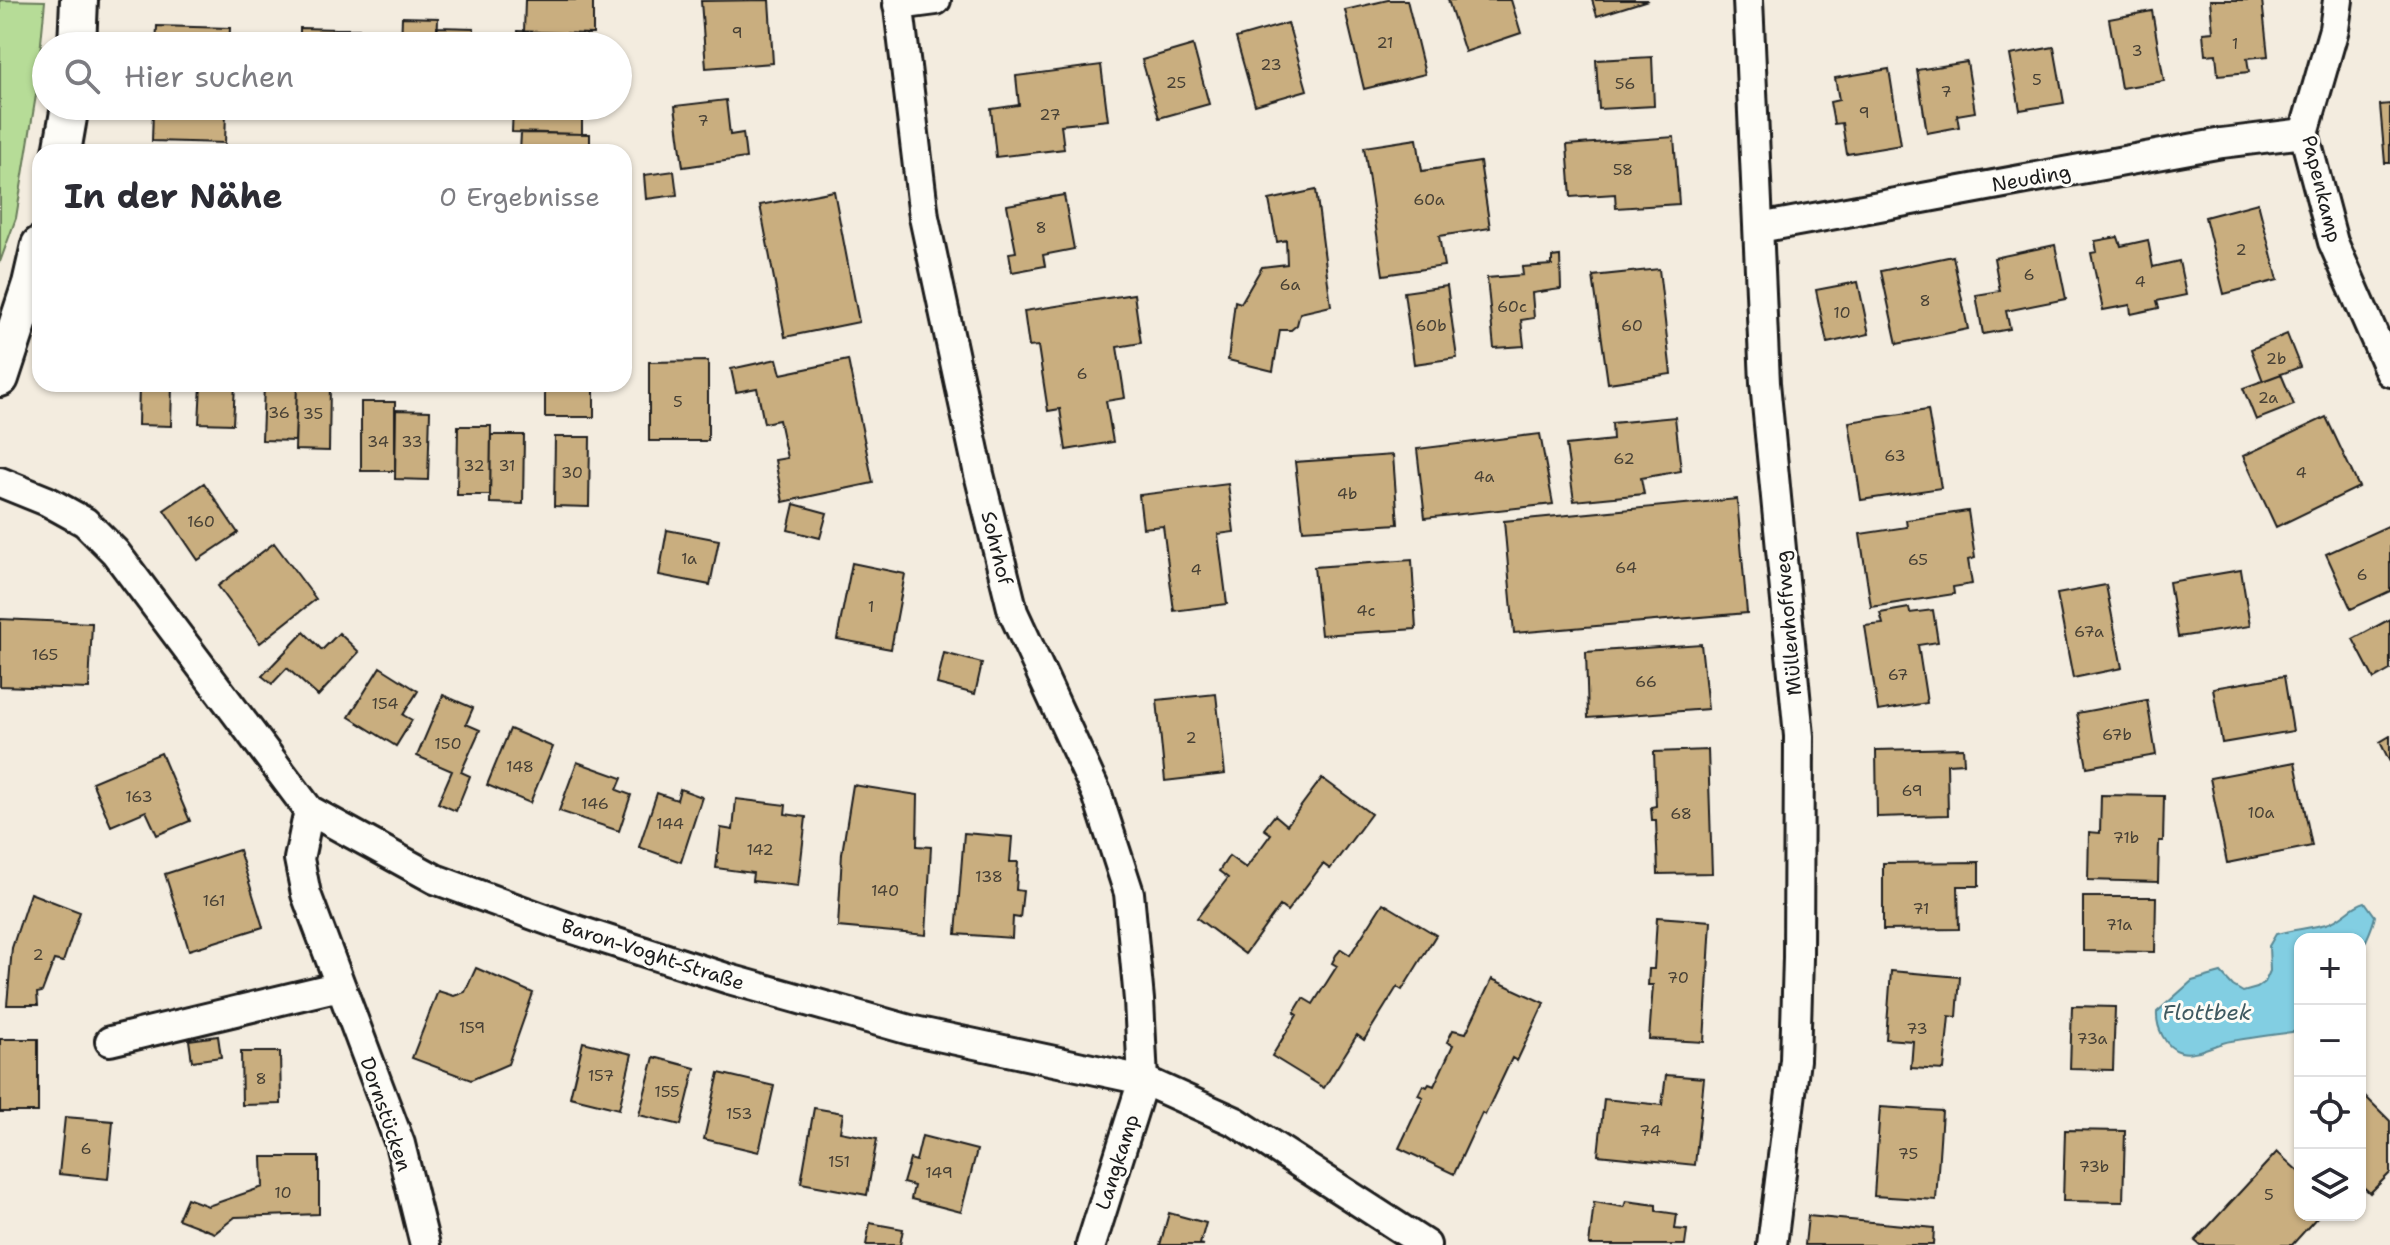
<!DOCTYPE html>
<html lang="de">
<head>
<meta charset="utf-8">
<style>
  :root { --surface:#fff; --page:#f2f2f3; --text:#2b2b33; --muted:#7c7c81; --line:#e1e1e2 }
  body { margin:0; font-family:"Shantell Sans",sans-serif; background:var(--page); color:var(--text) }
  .controls { position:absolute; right:24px; bottom:24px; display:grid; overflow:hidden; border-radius:16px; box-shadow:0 2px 6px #0004 }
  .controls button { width:72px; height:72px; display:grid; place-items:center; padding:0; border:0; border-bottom:2px solid var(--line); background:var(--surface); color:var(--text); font:40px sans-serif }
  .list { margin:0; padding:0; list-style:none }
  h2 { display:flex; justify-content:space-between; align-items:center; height:104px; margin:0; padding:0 32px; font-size:34px }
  h2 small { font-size:26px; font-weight:400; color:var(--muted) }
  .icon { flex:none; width:44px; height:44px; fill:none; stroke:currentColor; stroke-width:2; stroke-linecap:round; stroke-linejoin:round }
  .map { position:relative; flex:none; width:2390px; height:1245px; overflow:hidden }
  .search { position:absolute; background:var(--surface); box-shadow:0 2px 6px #0004; left:32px; top:32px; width:600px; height:88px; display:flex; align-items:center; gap:20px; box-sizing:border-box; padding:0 28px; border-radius:44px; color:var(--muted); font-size:30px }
  .panel { position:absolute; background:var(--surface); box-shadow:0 2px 6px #0004; left:32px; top:144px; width:600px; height:248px; border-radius:24px }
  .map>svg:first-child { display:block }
  .green { fill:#b6dc97; stroke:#697c5a; stroke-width:2 }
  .water { fill:#82cee2; stroke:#598793; stroke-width:2 }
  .building { fill:#c9ae7f; stroke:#1c1c1c; stroke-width:2 }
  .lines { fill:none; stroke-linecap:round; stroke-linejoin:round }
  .minor-casing { stroke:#1c1c1c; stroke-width:34 }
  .tertiary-casing { stroke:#1c1c1c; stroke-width:42 }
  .minor { stroke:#fdfcf7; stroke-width:28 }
  .tertiary { stroke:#fdfcf7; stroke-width:36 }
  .labels { text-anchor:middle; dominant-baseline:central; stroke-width:6; stroke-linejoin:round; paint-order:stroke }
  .number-label { font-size:16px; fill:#474035 }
  .street-label { font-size:20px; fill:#1c1c1c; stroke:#fdfcf7 }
  .water-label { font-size:22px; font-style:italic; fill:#405a61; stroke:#fdfcf7 }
</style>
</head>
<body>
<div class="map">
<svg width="2390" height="1245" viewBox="0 0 2390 1245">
  <rect width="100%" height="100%" fill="#f3ecdf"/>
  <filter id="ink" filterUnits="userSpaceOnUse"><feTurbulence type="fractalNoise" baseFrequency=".0125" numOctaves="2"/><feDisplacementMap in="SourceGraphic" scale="16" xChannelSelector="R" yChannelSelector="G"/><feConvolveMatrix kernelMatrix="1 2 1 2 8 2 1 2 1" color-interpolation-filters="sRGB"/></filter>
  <g filter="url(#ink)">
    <path class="green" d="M0 0 45 1 36 95 16 218 0 262Z"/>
    <path class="water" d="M2365 902 2375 916C2372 931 2364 942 2360 957V939H2300V1031C2277 1034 2254 1037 2231 1041 2216 1043 2196 1056 2181 1052 2165 1048 2156 1027 2157 1012L2192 981 2221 973 2233 986 2243 992 2257 988 2265 982 2270 971 2269 946 2276 934C2292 930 2310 928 2326 924 2342 920 2350 906 2365 902Z"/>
    <path class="building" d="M525 0H593V34L524 32Z
      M769 0 773 63 706 68 701 1Z
      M1388 0H1407L1425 74 1364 89 1345 10Z
      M1448 0H1511L1521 33 1465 52Z
      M1592 0H1648L1597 16Z
      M2210 0H2262L2268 56 2247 58 2249 72 2218 75 2216 54 2205 55 2203 33 2213 32Z
      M2152 11 2164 81 2121 88 2109 19Z
      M402 17 438 18 437 46H401Z
      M1288 23 1307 90 1255 105 1236 38Z
      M157 26 230 28 229 46H156Z
      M437 27 474 28V46H437Z
      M300 28 336 29V46H300Z
      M336 29H371V46H336Z
      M518 31 586 34V46H517Z
      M1193 45 1209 104 1159 118 1142 60Z
      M2054 47 2064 103 2020 110 2010 55Z
      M1652 57 1654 106 1599 109 1596 60Z
      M1967 62 1975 112 1957 115 1959 127 1927 133 1917 70Z
      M1101 65 1108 120 1061 125 1064 149 996 157 991 109 1019 105 1016 76Z
      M1889 69 1901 145 1847 154 1842 123 1834 124 1830 102 1839 100 1835 78Z
      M726 100 730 135 743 133 746 158 683 167 675 106Z
      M2390 104V163H2385L2380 105Z
      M162 106H235L234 113 162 110Z
      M513 106H582V134L512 132Z
      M153 110 226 112 225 143 152 141Z
      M521 133 590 134V152H520Z
      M1674 137 1679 204 1616 208 1615 194 1571 197 1567 145Z
      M1417 139 1422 171 1480 162 1490 228 1439 236 1444 266 1383 275 1364 147Z
      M674 171 677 195 646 199 644 175Z
      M1316 190 1331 306 1300 313 1297 325 1291 330H1280L1273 371 1228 360 1235 301 1241 303 1262 267 1287 264 1286 240 1277 242 1269 200Z
      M834 191 859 322 785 337 760 205Z
      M1064 195 1074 249 1043 255 1045 266 1012 272 1009 253 1016 252 1007 205Z
      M2258 203 2278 280 2224 294 2205 217Z
      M2118 237 2121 246 2148 240 2153 267 2179 261 2186 295 2157 301 2159 308 2131 314 2130 305 2103 310 2091 253 2097 252 2095 241Z
      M2055 245 2066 299 2006 311 2010 329 1983 334 1976 295 2000 291 1994 258Z
      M1560 256 1561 289 1532 293 1534 318 1521 320 1524 346 1494 348 1487 278 1523 275 1522 267 1552 265V257Z
      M1953 256 1968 329 1897 344 1881 271Z
      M1659 269 1671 374 1608 383 1593 276Z
      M1858 282 1869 334 1827 343 1816 290Z
      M1447 286 1457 358 1414 364 1404 292Z
      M1134 294 1141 343 1117 347 1125 398 1106 401 1113 442 1066 450 1060 409 1048 411 1038 346 1029 347 1024 311Z
      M2287 334 2300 367 2263 381 2251 349Z
      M777 359 781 374 848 360 873 483 783 502 775 460 787 458 779 420 764 423 757 388 736 392 731 369Z
      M708 361V441H649V362Z
      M2281 374 2294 405 2256 420 2243 388Z
      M139 384H172L171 426 138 425Z
      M201 384H235L233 424 199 423Z
      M264 384H297L295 441 262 440Z
      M297 384H330L329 451 295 450Z
      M545 384H594V417H545Z
      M361 402H395V471H361Z
      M396 410 430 411 428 480 395 479Z
      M1928 410 1941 488 1861 500 1849 422Z
      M1675 417 1681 471 1641 478 1644 494 1574 501 1566 445 1613 440 1612 423Z
      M2326 417 2359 487 2276 527 2243 456Z
      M458 426H491L490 495H457Z
      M1540 434 1553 504 1425 518 1417 449Z
      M491 435H524L523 504 490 503Z
      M555 437H590L589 507 554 506Z
      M1393 455 1398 524 1303 530 1295 462Z
      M204 483 238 533 198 560 164 510Z
      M1228 484 1234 532 1218 534 1227 604 1174 611 1163 526 1143 528 1139 495Z
      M1737 499 1747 613 1514 633 1504 521Z
      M794 504 827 513 820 538 788 530Z
      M1968 511 1975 558 1968 560 1972 584 1953 587 1954 594 1871 607 1860 534 1907 527 1906 520Z
      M2390 525V591L2351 609 2326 554Z
      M667 530 719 540 710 585 659 575Z
      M274 543 316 599 260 643 218 586Z
      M1412 560 1416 629 1321 635 1314 567Z
      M852 563 905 574 891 649 837 639Z
      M2241 570 2250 626 2178 637 2169 582Z
      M2106 585 2122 668 2073 678 2057 594Z
      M1909 608 1910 613 1933 610 1938 642 1918 645 1927 703 1878 711 1865 626 1883 624 1880 613Z
      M0 619 92 623 89 689 0 686Z
      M2390 619V670L2374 679 2353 639Z
      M304 632 322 650 339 633 359 652 318 696 287 668 272 684 262 676Z
      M1701 644 1708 709 1588 718 1586 652Z
      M944 653 982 663 975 694 937 684Z
      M380 667 418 691 403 715 412 720 396 746 349 717Z
      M2284 676 2293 731 2222 743 2213 688Z
      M1216 694 1225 774 1165 781 1157 700Z
      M443 695 473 708 466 724 480 730 461 772 470 776 456 811 438 803 452 771 417 756Z
      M2147 700 2156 755 2087 767 2077 713Z
      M510 729 553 747 530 803 487 785Z
      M2390 736V762L2380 742Z
      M1963 748 1964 763 1947 764 1948 815 1877 817 1876 750Z
      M1708 750 1712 873 1658 874 1656 820H1652L1651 807 1656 806 1654 752Z
      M161 753 190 821 157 835 146 811 111 826 92 782Z
      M577 762 622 778 617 790 631 795 619 831 559 811Z
      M2295 762 2312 846 2227 863 2210 778Z
      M1322 778 1371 814 1330 869 1323 864 1287 911 1280 906 1245 954 1197 918 1228 878 1219 871 1229 856 1246 868 1271 834 1264 829 1275 815 1287 825Z
      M853 785 918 795 917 846 931 847 926 935 838 927 842 853Z
      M680 789 702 797 681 862 639 847 657 793 677 800Z
      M2101 795 2164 796 2163 841H2159L2158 882 2088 880 2089 832 2100 833Z
      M736 799 786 805 785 814 806 817 798 886 752 881 753 873 716 868 721 828 733 830Z
      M964 833 1012 837 1010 862H1018L1016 890 1023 891 1020 918 1013 917 1012 938 956 934Z
      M239 850 263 927 189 950 165 874Z
      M1979 862V886H1958L1959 929 1883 930V863Z
      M30 893 80 912 63 962 54 960 42 992 37 993 38 1005H7L12 948Z
      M2083 897H2156L2155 952 2083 951Z
      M1383 903 1436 935 1402 990 1397 987 1364 1040 1357 1035 1324 1088 1272 1056 1297 1015 1294 1013 1303 998 1313 1004 1337 966 1332 963 1336 955 1341 949 1350 955Z
      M1657 917 1711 921 1704 1042 1649 1039 1653 985H1648L1649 969H1654Z
      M476 968 533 993 508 1064 471 1080 412 1058 438 991 454 996 465 992Z
      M1891 971 1960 977 1957 1017 1949 1016 1944 1070 1911 1068 1913 1041 1886 1039Z
      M1492 979 1544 1003 1517 1061 1512 1058 1485 1115 1482 1113 1454 1174 1399 1148 1423 1097 1418 1095 1423 1085 1427 1087 1429 1084 1434 1086 1453 1045 1447 1042 1453 1030 1466 1033Z
      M2072 1006 2115 1007 2113 1070 2070 1069Z
      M218 1036 221 1057 192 1061 189 1040Z
      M0 1039H38V1112H0Z
      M583 1042 632 1054 619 1109 570 1097Z
      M241 1052H280L281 1104 242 1105Z
      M654 1057 695 1068 681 1125 639 1115Z
      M719 1073 774 1086 759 1152 704 1139Z
      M1666 1075 1704 1078 1695 1165 1598 1155 1604 1099 1662 1105Z
      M2365 1096 2390 1121V1173L2370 1193 2360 1184V1102Z
      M1880 1107 1942 1111 1936 1200 1874 1196Z
      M814 1108 843 1113 840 1132 877 1139 867 1195 801 1183Z
      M65 1117 113 1121 108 1179 59 1174Z
      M2065 1130 2125 1131 2123 1202 2063 1201Z
      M922 1136 977 1150 961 1212 911 1199 914 1186 903 1183 910 1159 916 1161Z
      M2277 1152 2300 1173V1215H2319L2292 1245H2200L2195 1241Z
      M262 1157H319V1214L235 1217 215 1233 178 1219 187 1198 208 1206 263 1187Z
      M1626 1201 1656 1205V1211L1677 1214 1675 1229 1687 1230 1685 1245H1589L1594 1202 1624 1207Z
      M1169 1213 1206 1223 1200 1244 1204 1245H1160Z
      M1808 1216 1934 1228 1933 1245H1805Z
      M870 1223 903 1229 900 1245H866Z"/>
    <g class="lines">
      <g class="minor-casing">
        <path id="minor" d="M898 0 924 217 979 474 1013 612 1097 794 1129 893 1139 1000 1143 1080 1091 1245
          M1748 0 1765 383 1799 736 1798 958 1795 1060 1772 1245
          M2338 0 2334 29 2304 133 2333 242 2390 372
          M898 5 936 0
          M1759 228 2222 143 2304 133
          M0 482 47 501 85 522 115 552 309 810 435 879 564 926 729 979 910 1030 1143 1080 1236 1122 1426 1245
          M309 810 299 859 306 894 400 1144 425 1245
          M110 1041 340 986"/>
      </g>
      <g class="tertiary-casing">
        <path id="tertiary" d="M77 46 79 0
          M62 152 70 106
          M0 378 31 284 40 245"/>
      </g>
      <use href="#minor" class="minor"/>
      <use href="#tertiary" class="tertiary"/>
    </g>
  </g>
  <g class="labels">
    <g class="number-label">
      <text x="737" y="32">9</text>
      <text x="1385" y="42">21</text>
      <text x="2235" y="43">1</text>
      <text x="2137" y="50">3</text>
      <text x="1271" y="64">23</text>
      <text x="2037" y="79">5</text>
      <text x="1176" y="82">25</text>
      <text x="1625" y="83">56</text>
      <text x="1946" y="91">7</text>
      <text x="1864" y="112">9</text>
      <text x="1050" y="114">27</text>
      <text x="703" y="120">7</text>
      <text x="1623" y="169">58</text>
      <text x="1429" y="199">60a</text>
      <text x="1041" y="227">8</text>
      <text x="2241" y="249">2</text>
      <text x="2029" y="274">6</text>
      <text x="2140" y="281">4</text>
      <text x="1290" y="284">6a</text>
      <text x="1925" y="300">8</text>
      <text x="1512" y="306">60c</text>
      <text x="1842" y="312">10</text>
      <text x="1431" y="325">60b</text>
      <text x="1632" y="325">60</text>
      <text x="2276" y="358">2b</text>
      <text x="1082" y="373">6</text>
      <text x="2268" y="397">2a</text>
      <text x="678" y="401">5</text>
      <text x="279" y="412">36</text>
      <text x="313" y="413">35</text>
      <text x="378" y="441">34</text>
      <text x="412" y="441">33</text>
      <text x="1895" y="455">63</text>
      <text x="1624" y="458">62</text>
      <text x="474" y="465">32</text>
      <text x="507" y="465">31</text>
      <text x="572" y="472">30</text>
      <text x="2301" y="472">4</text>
      <text x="1484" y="476">4a</text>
      <text x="1347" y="493">4b</text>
      <text x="201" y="521">160</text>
      <text x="689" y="558">1a</text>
      <text x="1918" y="559">65</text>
      <text x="1626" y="567">64</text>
      <text x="1196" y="569">4</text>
      <text x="2362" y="574">6</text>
      <text x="871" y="606">1</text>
      <text x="1366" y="610">4c</text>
      <text x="2089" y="631">67a</text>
      <text x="45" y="654">165</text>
      <text x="1898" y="674">67</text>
      <text x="1646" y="681">66</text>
      <text x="385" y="703">154</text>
      <text x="2117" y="734">67b</text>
      <text x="1191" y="737">2</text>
      <text x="448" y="743">150</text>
      <text x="520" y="766">148</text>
      <text x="1912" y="790">69</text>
      <text x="139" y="796">163</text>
      <text x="595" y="803">146</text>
      <text x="2261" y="812">10a</text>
      <text x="1681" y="813">68</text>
      <text x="670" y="823">144</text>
      <text x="2126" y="837">71b</text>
      <text x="760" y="849">142</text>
      <text x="989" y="876">138</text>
      <text x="885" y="890">140</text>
      <text x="214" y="900">161</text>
      <text x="1921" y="908">71</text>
      <text x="2119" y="924">71a</text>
      <text x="38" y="954">2</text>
      <text x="1678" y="977">70</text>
      <text x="472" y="1027">159</text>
      <text x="1917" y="1028">73</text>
      <text x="2092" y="1038">73a</text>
      <text x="601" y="1075">157</text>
      <text x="261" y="1078">8</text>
      <text x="667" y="1091">155</text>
      <text x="739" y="1113">153</text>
      <text x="1650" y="1130">74</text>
      <text x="86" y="1148">6</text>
      <text x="1908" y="1153">75</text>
      <text x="839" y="1161">151</text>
      <text x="2094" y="1166">73b</text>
      <text x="939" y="1172">149</text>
      <text x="283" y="1192">10</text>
      <text x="2269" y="1194">5</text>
    </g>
    <g class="street-label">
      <text transform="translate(2031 178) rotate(-10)">Neuding</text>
      <text transform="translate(2322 189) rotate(76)">Papenkamp</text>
      <text transform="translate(997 548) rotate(76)">Sohrhof</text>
      <text transform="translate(1788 623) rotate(-95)">Müllenhoffweg</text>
      <text transform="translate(653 954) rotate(18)">Baron-Voght-Straße</text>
      <text transform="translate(386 1114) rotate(71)">Dornstücken</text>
      <text transform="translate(1117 1162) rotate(-72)">Langkamp</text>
    </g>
    <g class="water-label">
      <text x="2207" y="1012">Flottbek</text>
    </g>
  </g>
</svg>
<div class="controls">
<button>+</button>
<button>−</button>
<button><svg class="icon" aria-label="locate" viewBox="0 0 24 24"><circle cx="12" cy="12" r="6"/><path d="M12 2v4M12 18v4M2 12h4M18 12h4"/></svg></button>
<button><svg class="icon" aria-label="layers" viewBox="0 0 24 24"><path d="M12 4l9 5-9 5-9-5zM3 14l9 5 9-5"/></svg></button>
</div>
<div class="search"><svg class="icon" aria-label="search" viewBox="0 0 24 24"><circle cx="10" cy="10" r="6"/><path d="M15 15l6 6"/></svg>Hier suchen</div>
<section class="panel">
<h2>In der Nähe<small>0 Ergebnisse</small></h2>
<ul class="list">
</ul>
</section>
</div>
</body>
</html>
